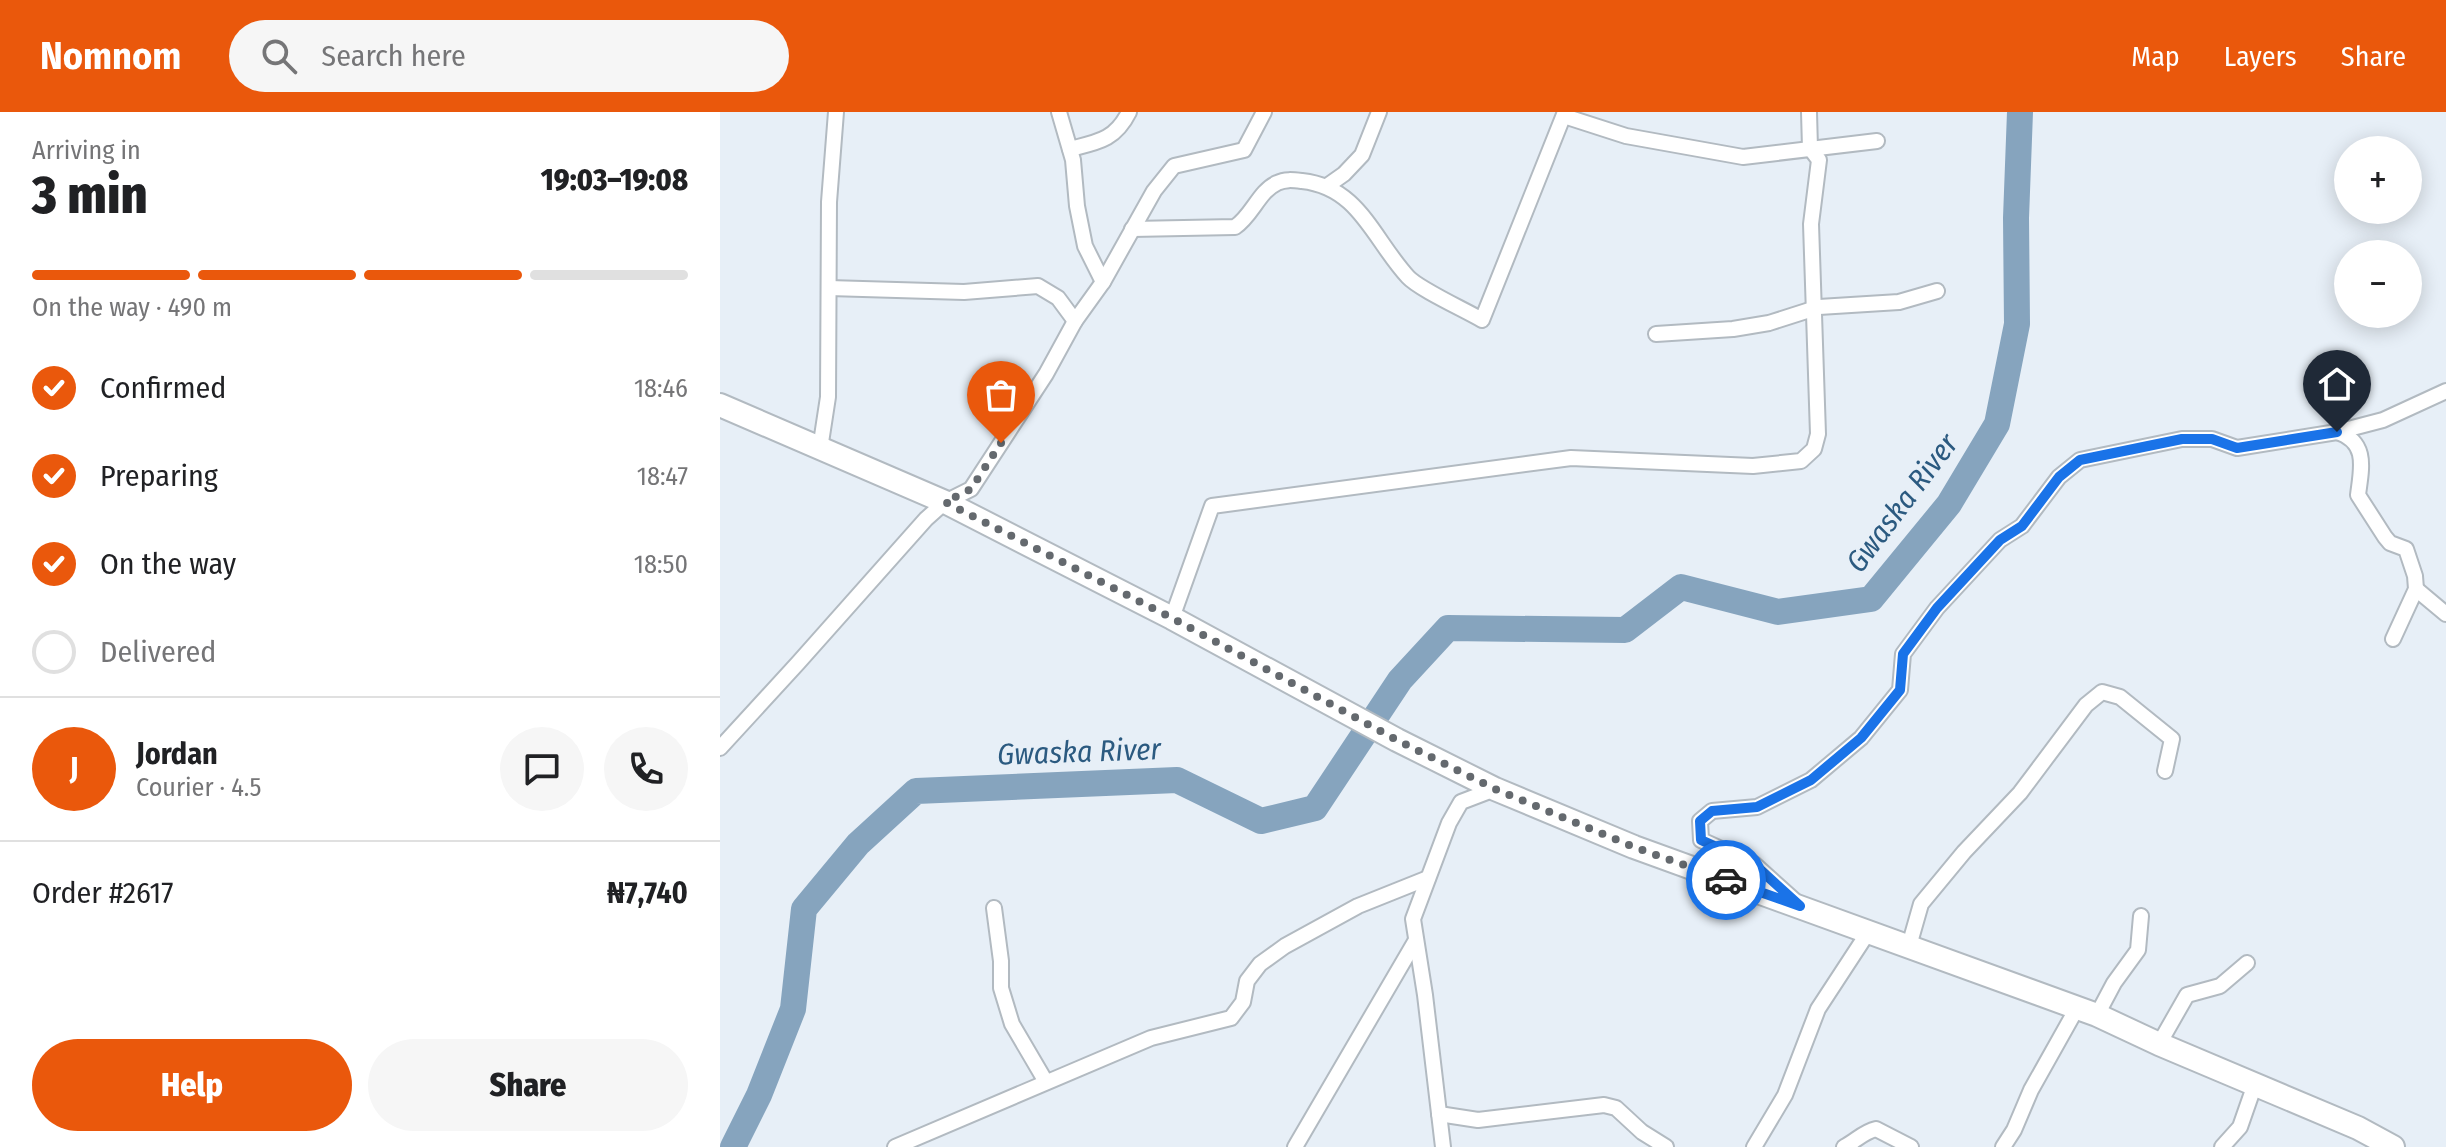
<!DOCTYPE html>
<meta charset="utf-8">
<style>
:root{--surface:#fff;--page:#f6f6f6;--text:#202124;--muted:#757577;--line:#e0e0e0;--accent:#ea580c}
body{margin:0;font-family:"Fira Sans Condensed",sans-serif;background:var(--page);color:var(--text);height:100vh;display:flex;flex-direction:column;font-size:30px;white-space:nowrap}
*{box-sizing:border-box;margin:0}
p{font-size:26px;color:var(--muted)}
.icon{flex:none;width:44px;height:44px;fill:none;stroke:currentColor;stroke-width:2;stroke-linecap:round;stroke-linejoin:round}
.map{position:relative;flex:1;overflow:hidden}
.panel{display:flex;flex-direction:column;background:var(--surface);width:720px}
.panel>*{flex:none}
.buttons{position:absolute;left:1614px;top:24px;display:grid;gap:16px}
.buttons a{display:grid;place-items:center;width:88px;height:88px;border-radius:50%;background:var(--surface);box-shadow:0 4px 20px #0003;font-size:40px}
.pin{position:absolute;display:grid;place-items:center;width:68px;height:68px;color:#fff;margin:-82px -34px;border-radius:50% 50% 50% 0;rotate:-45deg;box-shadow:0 0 8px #0007}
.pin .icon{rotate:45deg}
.courier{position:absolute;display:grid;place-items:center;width:80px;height:80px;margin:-40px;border:6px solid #1a73e8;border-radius:50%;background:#fff;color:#222;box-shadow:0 2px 10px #0007}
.overview em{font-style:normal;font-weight:800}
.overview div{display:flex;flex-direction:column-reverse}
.overview{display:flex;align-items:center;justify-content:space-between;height:136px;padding:0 32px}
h1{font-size:52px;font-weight:800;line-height:60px}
.bar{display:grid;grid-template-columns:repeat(4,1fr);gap:12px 8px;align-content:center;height:96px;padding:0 32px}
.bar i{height:10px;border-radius:6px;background:var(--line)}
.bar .active{background:var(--accent)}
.bar p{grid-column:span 4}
.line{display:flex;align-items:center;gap:20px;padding:0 32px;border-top:2px solid var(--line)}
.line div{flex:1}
.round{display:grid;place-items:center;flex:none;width:84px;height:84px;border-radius:42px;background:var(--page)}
ol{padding:0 32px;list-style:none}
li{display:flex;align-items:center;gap:24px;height:88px}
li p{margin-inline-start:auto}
li .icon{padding:8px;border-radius:50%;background:var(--accent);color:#fff;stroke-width:4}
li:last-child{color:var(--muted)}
li i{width:44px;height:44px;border:4px solid var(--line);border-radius:50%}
.primary-button{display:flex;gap:16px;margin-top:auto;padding:16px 32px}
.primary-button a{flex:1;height:92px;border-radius:48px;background:var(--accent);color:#fff;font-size:32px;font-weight:800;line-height:92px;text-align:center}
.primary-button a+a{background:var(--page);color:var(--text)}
header{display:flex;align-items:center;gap:48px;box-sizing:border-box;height:112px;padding:0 40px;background:var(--accent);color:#fff}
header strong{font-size:38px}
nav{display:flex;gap:44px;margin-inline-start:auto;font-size:28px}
.search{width:560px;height:72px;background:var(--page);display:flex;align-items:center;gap:20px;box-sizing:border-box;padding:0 28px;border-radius:44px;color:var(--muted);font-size:30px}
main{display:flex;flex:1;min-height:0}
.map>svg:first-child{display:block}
</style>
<header>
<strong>Nomnom</strong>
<div class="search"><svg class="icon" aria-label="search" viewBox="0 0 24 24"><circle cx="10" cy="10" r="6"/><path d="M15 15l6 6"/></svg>Search here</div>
<nav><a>Map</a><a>Layers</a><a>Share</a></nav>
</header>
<main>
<section class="panel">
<div class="overview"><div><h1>3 min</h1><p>Arriving in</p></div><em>19:03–19:08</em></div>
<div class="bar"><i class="active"></i><i class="active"></i><i class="active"></i><i></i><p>On the way · 490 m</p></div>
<ol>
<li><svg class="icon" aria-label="check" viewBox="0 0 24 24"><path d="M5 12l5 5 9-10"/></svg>Confirmed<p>18:46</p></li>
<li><svg class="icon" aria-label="check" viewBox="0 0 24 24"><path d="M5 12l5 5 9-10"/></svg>Preparing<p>18:47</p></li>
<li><svg class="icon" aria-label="check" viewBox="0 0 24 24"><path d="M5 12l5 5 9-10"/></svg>On the way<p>18:50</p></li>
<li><i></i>Delivered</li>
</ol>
<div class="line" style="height:144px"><b class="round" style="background:var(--accent);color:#fff">J</b><div><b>Jordan</b><p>Courier · 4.5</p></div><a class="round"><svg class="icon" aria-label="chat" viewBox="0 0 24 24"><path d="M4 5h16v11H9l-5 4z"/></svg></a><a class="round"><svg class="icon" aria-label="phone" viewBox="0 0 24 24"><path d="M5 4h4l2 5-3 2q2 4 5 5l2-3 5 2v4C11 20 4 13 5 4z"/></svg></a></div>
<div class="line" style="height:104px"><div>Order #2617</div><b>₦7,740</b></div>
<div class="primary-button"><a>Help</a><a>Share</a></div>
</section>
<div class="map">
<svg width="1726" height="1035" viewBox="0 0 1726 1035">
<rect width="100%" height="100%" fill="#e7eff7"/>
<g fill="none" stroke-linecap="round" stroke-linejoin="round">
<!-- river -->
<polyline stroke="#86a4be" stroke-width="26" points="13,1035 39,983 73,897 84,797 138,732 196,679 457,668 541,709 595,696 680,568 728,516 905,518 961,475 1058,500 1151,487 1229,392 1277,312 1297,212 1296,106 1300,0"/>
<defs>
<g id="minor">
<polyline points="339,0 353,48 357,94 365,134 383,170"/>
<polyline points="844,4 906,24 1023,45 1157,29"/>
<path d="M350,37C378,30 395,28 409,0"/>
<polyline points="607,74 624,62 642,43 659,0"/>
<path d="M412,117L515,115C532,104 539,79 557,71C565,67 573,68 582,69C639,75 653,127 688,165C699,177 745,198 762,208L845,0"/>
<polyline points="109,176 244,180 318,174 338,186 355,209"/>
<polyline points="936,222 1013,217 1049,211 1099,195 1179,190 1217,179"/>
<path d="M1617,320C1649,330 1641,358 1638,383L1665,425L1670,431L1686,437L1695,464L1696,477L1673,527"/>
<polyline points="100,337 108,285 109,90 116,0"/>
<polyline points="1696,477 1726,502"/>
<polyline points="452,506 492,394 851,346 1033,354 1081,349 1094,337 1098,322 1091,112 1099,48 1090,36 1089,0"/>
<polyline points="0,636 78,551 206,407 225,390 251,377 326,262 355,209 383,170 434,79 454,54 524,38 544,0"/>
<polyline points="1074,788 1034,752 981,728 980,709 992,699 1037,695 1091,668 1141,626 1180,578 1183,542 1217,496 1280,428 1302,414 1339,365 1360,348 1462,327 1492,327 1517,336 1617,320 1663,308 1726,279"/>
<polyline points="274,796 281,849 281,876 292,912 326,970"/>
<polyline points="1189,834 1201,792 1244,740 1300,681 1366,593 1382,580 1400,585 1452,627 1445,659"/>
<polyline points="1377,903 1394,871 1418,838 1421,804"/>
<polyline points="1439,932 1467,883 1500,874 1527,851"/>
<polyline points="719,1002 758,1008 884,993 896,996 922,1020 946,1035"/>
<polyline points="175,1035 431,926 511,906 523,890 527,869 540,852 565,834 638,794 708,766"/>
<polyline points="575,1035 696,828"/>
<polyline points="723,1035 705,883 693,807 729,711 741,690 775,677"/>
<polyline points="1034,1035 1065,983 1098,897 1149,819"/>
<path d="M1124,1035C1136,1029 1143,1020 1156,1017L1191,1035"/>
<polyline points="1283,1035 1294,1018 1311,978 1357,896"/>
<polyline points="1502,1035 1520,1015 1535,972"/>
</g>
<polyline id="secondary" points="0,293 225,390 452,506 677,628 775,677 914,735 1377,903 1439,932 1638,1016 1673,1035"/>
</defs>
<!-- minor casing -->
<use href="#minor" stroke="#b2bac1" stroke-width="18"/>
<!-- secondary casing -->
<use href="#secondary" stroke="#b2bac1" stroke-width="26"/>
<!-- minor -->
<use href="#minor" stroke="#fff" stroke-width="14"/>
<!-- secondary -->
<use href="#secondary" stroke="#fff" stroke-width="22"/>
</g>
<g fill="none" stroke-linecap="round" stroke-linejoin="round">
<!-- done -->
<polyline stroke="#64696e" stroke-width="8" stroke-dasharray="0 14.4" points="281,331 251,377 225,390 452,506 677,628 775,677 914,735 1006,768"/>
<!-- route -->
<polyline stroke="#1a73e8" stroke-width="10" points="1006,768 1080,794 1034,752 981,728 980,709 992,699 1037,695 1091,668 1141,626 1180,578 1183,542 1217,496 1280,428 1302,414 1339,365 1360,348 1462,327 1492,327 1517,336 1617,320"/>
</g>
<g text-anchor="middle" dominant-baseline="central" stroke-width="6" stroke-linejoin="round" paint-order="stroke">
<!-- water labels -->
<g font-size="30" font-style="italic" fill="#2b5a80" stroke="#e7eff7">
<text transform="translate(1182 391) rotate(-53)">Gwaska River</text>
<text transform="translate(359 640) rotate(-2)">Gwaska River</text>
</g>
</g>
</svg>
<div class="buttons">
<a>+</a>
<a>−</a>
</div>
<div class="pin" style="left:281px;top:331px;background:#ea580c"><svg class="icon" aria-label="bag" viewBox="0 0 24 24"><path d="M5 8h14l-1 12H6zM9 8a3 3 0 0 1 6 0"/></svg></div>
<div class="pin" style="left:1617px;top:320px;background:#1f2937"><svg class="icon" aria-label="home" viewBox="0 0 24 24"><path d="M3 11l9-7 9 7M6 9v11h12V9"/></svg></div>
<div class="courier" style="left:1006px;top:768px"><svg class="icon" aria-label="car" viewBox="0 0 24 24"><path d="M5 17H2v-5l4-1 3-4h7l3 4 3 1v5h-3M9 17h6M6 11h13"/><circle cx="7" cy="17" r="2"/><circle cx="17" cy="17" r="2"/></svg></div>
</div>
</main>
